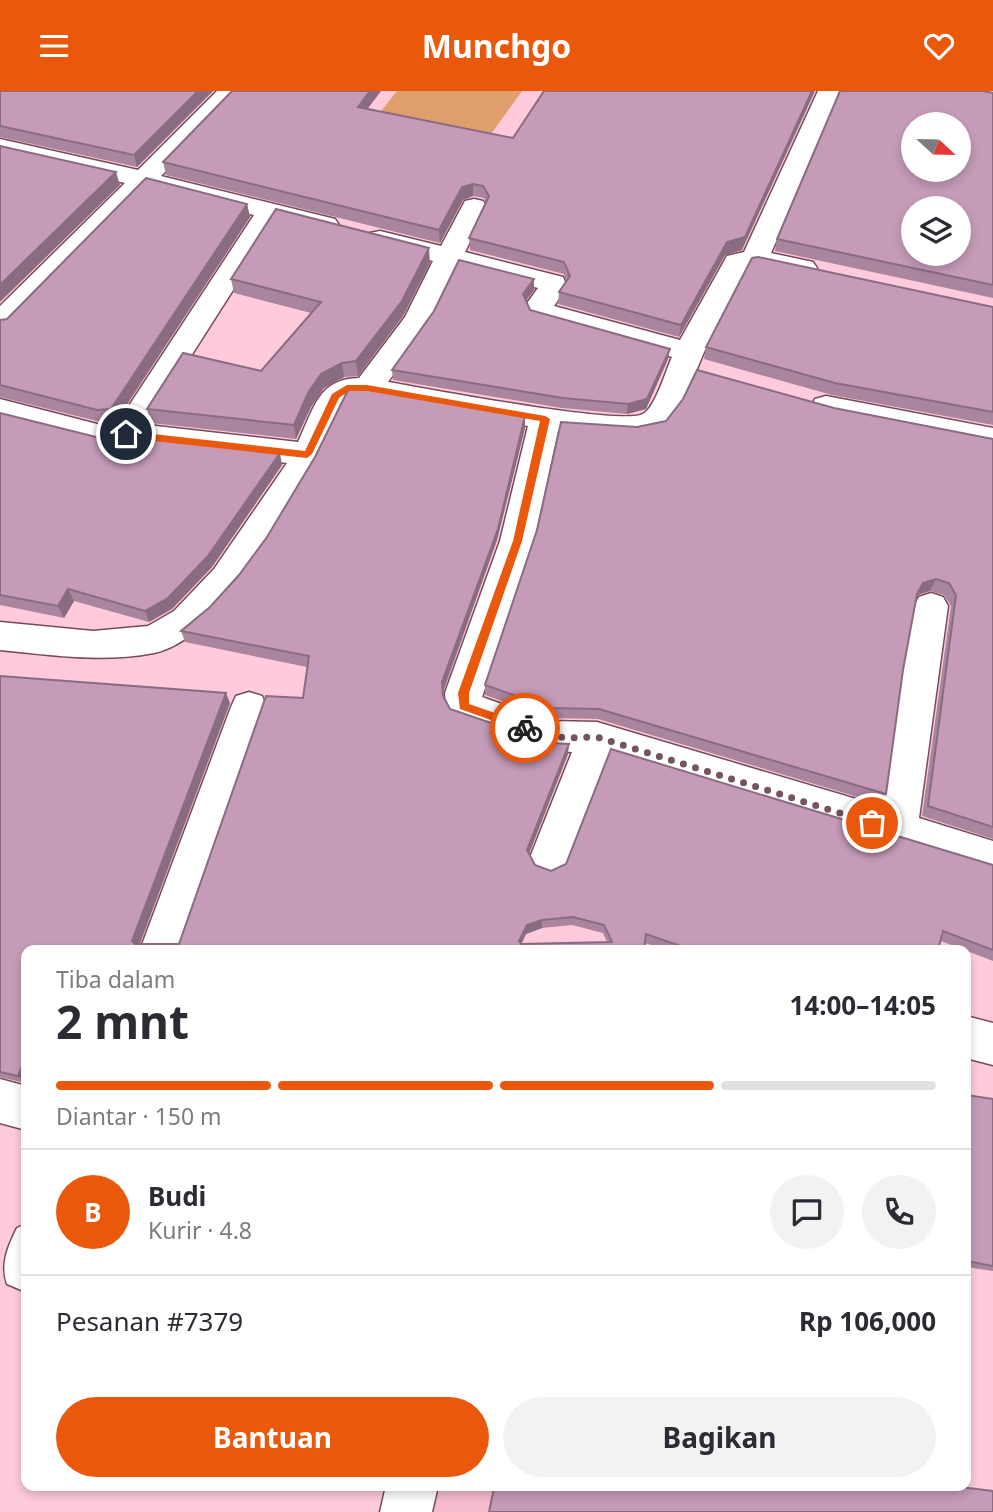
<!DOCTYPE html>
<html lang="id">
<meta charset="utf-8">
<style>
:root{--surface:#fff;--page:#f2f2f3;--text:#2b2b33;--muted:#7c7c81;--line:#e1e1e2;--accent:#ea580c}
body{margin:0;font-family:"Noto Sans",sans-serif;background:var(--page);color:var(--text);height:100vh;display:flex;flex-direction:column;font-size:26px;white-space:nowrap}
*{box-sizing:border-box;margin:0}
p{font-size:23px;color:var(--muted)}
.icon{flex:none;width:38px;height:38px;fill:none;stroke:currentColor;stroke-width:2;stroke-linecap:round;stroke-linejoin:round}
.map{position:relative;flex:1;overflow:hidden}
.side{position:absolute;left:21px;top:854px;width:950px;height:546px;display:flex;flex-direction:column;background:var(--surface);border-radius:14px;box-shadow:0 4px 10px #0003}
.side>*{flex:none}
.needle{width:46px;rotate:112deg}
.fabs{position:absolute;left:901px;top:21px;display:grid;gap:14px}
.fabs a{display:grid;place-items:center;width:70px;height:70px;border-radius:50%;background:var(--surface);box-shadow:0 4px 10px #0003;font-size:35px}
.pin{position:absolute;display:grid;place-items:center;width:60px;height:60px;color:#fff;margin:-30px;border:4px solid #fff;border-radius:50%;box-shadow:0 2px 7px #0007}
.courier{position:absolute;display:grid;place-items:center;width:70px;height:70px;margin:-35px;border:5px solid #ea580c;border-radius:50%;background:#fff;color:#222;box-shadow:0 2px 9px #0007}
.summary em{font-style:normal;font-weight:700}
.summary div{display:flex;flex-direction:column-reverse}
.summary{display:flex;align-items:center;justify-content:space-between;height:119px;padding:0 35px}
h1{font-size:46px;font-weight:700;line-height:52px}
.bar{display:grid;grid-template-columns:repeat(4,1fr);gap:10px 7px;align-content:center;height:84px;padding:0 35px}
.bar i{height:9px;border-radius:5px;background:var(--line)}
.bar .current{background:var(--accent)}
.bar p{grid-column:span 4}
.line{display:flex;align-items:center;gap:18px;padding:0 35px;border-top:2px solid var(--line)}
.line div{flex:1}
.round{display:grid;place-items:center;flex:none;width:74px;height:74px;border-radius:37px;background:var(--page)}
.primary-button{display:flex;gap:14px;margin-top:auto;padding:14px 35px}
.primary-button a{flex:1;height:80px;border-radius:42px;background:var(--accent);color:#fff;font-size:28px;font-weight:700;line-height:80px;text-align:center}
.primary-button a+a{background:var(--page);color:var(--text)}
header{display:flex;justify-content:space-between;align-items:center;height:91px;padding:0 35px;background:var(--accent);color:#fff;font-size:32px;font-weight:700}
.map>svg:first-child{display:block}
</style>
<header><svg class="icon" aria-label="menu" viewBox="0 0 24 24"><path d="M4 6h16M4 12h16M4 18h16"/></svg>Munchgo<svg class="icon" aria-label="heart" viewBox="0 0 24 24"><path d="M12 20l-8-8c-3-5 5-10 8-4 3-6 11-1 8 4z"/></svg></header>
<div class="map">
<svg width="993" height="1421" viewBox="0 0 993 1421">
<rect width="100%" height="100%" fill="#ffcadb"/>
<!-- built -->
<polygon fill="#f6bbce" points="429,1395 568,1395 674,1421 424,1421"/>
<!-- green -->
<polygon fill="#e09e6d" points="397,0 522,0 486,50 377,25"/>
<g fill="none" stroke-linecap="round" stroke-linejoin="round">
<defs>
<path id="lane" d="M26,1133V1201L7,1193C0,1173 8,1155 17,1137Z"/>
<g id="street">
<path d="M217,0H243L161,85L335,128L339,134L335,140L325,142L277,130L147,334L298,351C313,320 318,287 359,287L405,226L433,170L370,154L366,148L370,142L380,140L441,155L465,110L474,108L483,110L487,116L465,161L563,186L567,196L554,215L680,249L727,165L744,161L818,0H842L771,162L813,171L817,177L813,183L803,186L755,176L748,177L704,261L684,309L664,340L636,346L558,340L534,450L482,606L550,630L597,631L883,716L900,590L914,515L919,506L931,502L943,506L948,515L919,727L993,750V784L608,665L563,781L549,787L535,781L529,769L572,661L550,660L451,626L446,615L445,602L500,450L528,335L367,307H353L347,311C317,378 229,547 154,562C103,572 51,564 0,559V531L93,540L148,535L174,520L214,478L287,372L126,354L101,356L0,330V308L101,334L117,333L254,124L149,97L10,239L0,241V215L125,92L0,64V48L138,79ZM458,176L538,197L525,215L530,227L672,266C666,279 655,317 643,323C620,335 424,297 388,291L432,229Z"/>
<polygon points="826,305 993,337 993,359 815,322 811,315 815,308"/>
<polygon points="249,601 262,605 267,616 182,859 140,859 231,616 236,605"/>
<polygon points="966,925 993,932 993,974 966,967"/>
<polygon points="0,988 26,995 26,1039 0,1032"/>
<polygon points="386,1395 438,1395 432,1421 380,1421"/>
</g>
</defs>
<!-- lane casing -->
<use href="#lane" stroke="#774a5a" stroke-width="3"/>
<!-- street casing -->
<use href="#street" stroke="#774a5a" stroke-width="3"/>
<!-- lane -->
<use href="#lane" fill="#fff" fill-rule="evenodd"/>
<!-- street -->
<use href="#street" fill="#fff" fill-rule="evenodd"/>
</g>
<!-- wall -->
<g fill="#a9859e" fill-rule="evenodd">
<polygon points="0,0 213,0 137,76 0,46"/>
<polygon points="232,0 381,0 367,18 742,159 725,164 679,246 558,213 559,201 566,190 564,183 470,159 469,147 486,112 484,107 473,105 463,109 440,152 166,84 163,71"/>
<polygon points="993,2 993,207 775,160 777,148"/>
<polygon points="247,113 250,126 116,330 101,331 0,306 0,229 7,228"/>
<polygon points="430,172 403,225 358,285 344,286 324,297 311,316 296,348 151,332 147,318 261,280 311,222 234,202 231,188"/>
<polygon points="534,199 526,210 530,219 668,268 646,318 627,323 562,317 393,289 392,279"/>
<polygon points="993,216 993,334 832,304 704,268 706,256"/>
<polygon points="834,317 993,348 993,748 922,725 951,515 944,504 930,500 918,504 916,507 903,579 886,703 881,713 598,628 550,627 485,604 485,594 637,336"/>
<polygon points="0,322 96,346 282,374 212,476 172,518 149,531 74,510 64,527 0,514"/>
<path d="M525,325V337L497,449L443,602V605L450,618L568,663L529,762L535,774L551,780L993,774V870L941,850L938,859H665L645,852L26,859L25,992L0,986V585L230,612L139,853H179L303,607L307,576L185,551L181,540ZM572,834L603,842L607,851L521,853L526,843L542,837Z"/>
<polygon points="966,1004 993,1008 993,1180 966,1176"/>
</g>
<!-- shaded-wall -->
<g fill="#8a6c81">
<polygon points="198,0 213,0 137,76 134,64"/>
<polygon points="370,0 381,0 359,29 358,16"/>
<polygon points="812,0 815,0 742,159 725,164 679,246 681,234"/>
<polygon points="116,81 120,94 0,211 0,194"/>
<polygon points="473,93 473,105 463,109 440,152 439,139 462,96"/>
<polygon points="247,113 250,126 116,330 111,318"/>
<polygon points="429,157 430,172 403,225 358,285 356,270"/>
<polygon points="534,188 534,199 523,213 523,203"/>
<polygon points="670,258 668,268 646,318 627,323 628,313"/>
<polygon points="342,272 344,286 324,297 311,316 296,348 294,334 308,302 321,283"/>
<polygon points="525,325 525,337 497,449 442,602 442,591"/>
<polygon points="280,362 282,374 212,476 172,518 149,531 145,520"/>
<polygon points="936,488 930,500 918,504 911,515 923,492"/>
<polygon points="68,498 74,510 64,527 58,515"/>
<polygon points="226,602 230,612 138,858 132,850"/>
<polygon points="569,653 568,663 527,768 527,759"/>
<polygon points="542,829 542,837 526,843 519,858 519,850 527,834"/>
<polygon points="24,970 26,972 25,992 18,985"/>
</g>
<!-- building -->
<g fill="#c59bb8" stroke="#8a6c81" stroke-width="2" fill-rule="evenodd">
<polygon points="0,0 198,0 134,64 0,35"/>
<polygon points="232,0 370,0 358,16 513,47 544,0 812,0 745,146 727,151 681,234 559,201 570,185 564,171 469,147 489,105 483,95 473,93 462,96 439,139 163,71"/>
<path d="M840,0H983L993,2V194L777,148ZM914,33H959V79H914ZM914,117H959V163H914Z"/>
<polygon points="0,55 116,81 0,194"/>
<polygon points="146,87 247,113 111,318 97,319 0,294 0,229 7,228"/>
<polygon points="276,118 429,157 402,210 356,270 342,272 321,283 308,302 294,334 147,318 183,262 261,280 321,211 231,188"/>
<polygon points="758,166 993,216 993,321 835,292 706,256 752,167"/>
<polygon points="459,169 534,188 523,203 530,219 670,258 647,308 628,313 563,307 392,279 434,220"/>
<polygon points="697,279 834,317 993,348 993,736 928,715 956,504 949,492 936,488 923,492 917,503 903,579 886,703 599,618 551,617 485,594 537,439 561,331 637,336 666,330 683,308"/>
<path d="M352,297H365L525,325L498,438L442,591L443,605L450,618L550,652L569,653L527,759L535,774L551,780L566,773L611,658L993,774V859L943,840L938,859H692L646,843L644,859H26V971L24,970L18,985L0,981V585L226,602L132,850L135,853H179L266,605L303,607L309,565L181,540L210,516L239,484L267,446L315,366L347,301ZM573,826L604,834L612,851L521,853L519,850L527,834L542,829Z"/>
<polygon points="0,322 96,346 122,345 280,362 208,465 168,507 145,520 68,498 58,515 0,504"/>
<polygon points="966,1004 993,1008 993,1175 966,1170"/>
<polygon points="497,1395 952,1395 993,1400 993,1421 489,1421 494,1397 497,1398"/>
</g>
<!-- route -->
<polygon fill="#ea580c" points="347,294 367,294 545,325 550,328 522,450 469,602 469,613 529,634 529,640 525,641 460,618 458,602 513,450 540,330 367,300 349,300 339,307 312,363 307,367 126,347 121,343 126,340 305,360 332,303"/>
<g fill="none" stroke-linecap="round" stroke-linejoin="round">
<!-- done -->
<polyline stroke="#73545f" stroke-width="7" stroke-dasharray="0 12.6" points="525,637 565,647 597,646 872,732"/>
</g>
</svg>
<div class="fabs">
<a><svg class="needle" viewBox="-14 -14 28 28"><path d="M0-13l5 13h-10z" fill="#e53935"/><path d="M0 13l5-13h-10z" fill="#7c7c81"/></svg></a>
<a><svg class="icon" aria-label="layers" viewBox="0 0 24 24"><path d="M12 4l9 5-9 5-9-5zM3 14l9 5 9-5"/></svg></a>
</div>
<div class="pin" style="left:872px;top:732px;background:#ea580c"><svg class="icon" aria-label="bag" viewBox="0 0 24 24"><path d="M5 8h14l-1 12H6zM9 8a3 3 0 0 1 6 0"/></svg></div>
<div class="pin" style="left:126px;top:343px;background:#1f2937"><svg class="icon" aria-label="home" viewBox="0 0 24 24"><path d="M3 11l9-7 9 7M6 9v11h12V9"/></svg></div>
<div class="courier" style="left:525px;top:637px"><svg class="icon" aria-label="bike" viewBox="0 0 24 24"><circle cx="6" cy="16" r="4"/><circle cx="18" cy="16" r="4"/><path d="M6 16l4-8h5l3 8M10 8l3 8H6M13 5h3"/></svg></div>
<section class="side">
<div class="summary"><div><h1>2 mnt</h1><p>Tiba dalam</p></div><em>14:00–14:05</em></div>
<div class="bar"><i class="current"></i><i class="current"></i><i class="current"></i><i></i><p>Diantar · 150 m</p></div>
<div class="line" style="height:126px"><b class="round" style="background:var(--accent);color:#fff">B</b><div><b>Budi</b><p>Kurir · 4.8</p></div><a class="round"><svg class="icon" aria-label="chat" viewBox="0 0 24 24"><path d="M4 5h16v11H9l-5 4z"/></svg></a><a class="round"><svg class="icon" aria-label="phone" viewBox="0 0 24 24"><path d="M5 4h4l2 5-3 2q2 4 5 5l2-3 5 2v4C11 20 4 13 5 4z"/></svg></a></div>
<div class="line" style="height:91px"><div>Pesanan #7379</div><b>Rp 106,000</b></div>
<div class="primary-button"><a>Bantuan</a><a>Bagikan</a></div>
</section>
</div>
